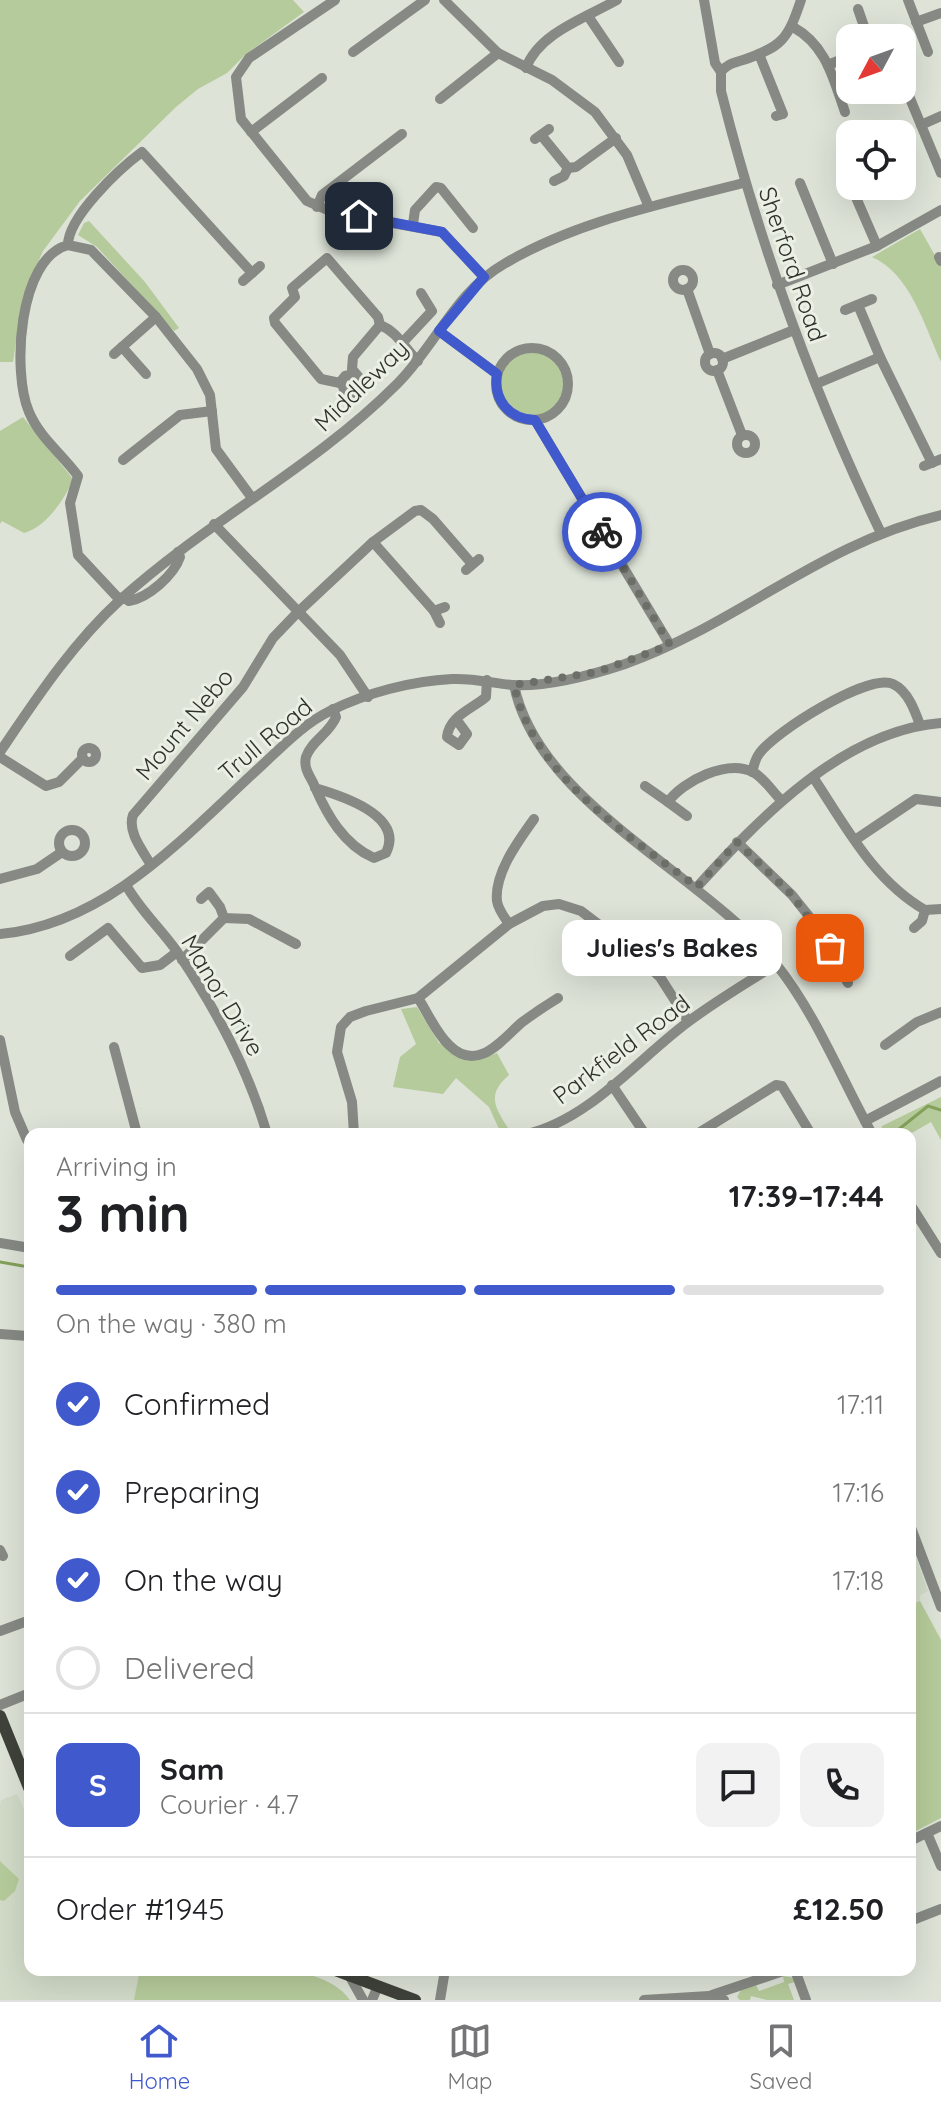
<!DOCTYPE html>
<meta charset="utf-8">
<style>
:root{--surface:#fff;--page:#f2f2f2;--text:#202124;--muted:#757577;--line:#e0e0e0;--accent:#405acd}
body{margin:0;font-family:Quicksand,sans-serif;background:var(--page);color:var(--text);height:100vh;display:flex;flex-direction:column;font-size:30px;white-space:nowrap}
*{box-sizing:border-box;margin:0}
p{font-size:26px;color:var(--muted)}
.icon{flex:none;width:44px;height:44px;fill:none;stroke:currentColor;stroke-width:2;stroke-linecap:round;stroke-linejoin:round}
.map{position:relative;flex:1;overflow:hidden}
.panel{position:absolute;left:24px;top:1128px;width:892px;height:848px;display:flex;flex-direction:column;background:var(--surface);border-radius:16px;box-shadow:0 8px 32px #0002}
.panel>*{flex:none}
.needle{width:52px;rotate:229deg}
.buttons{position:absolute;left:836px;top:24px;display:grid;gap:16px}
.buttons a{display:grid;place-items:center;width:80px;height:80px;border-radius:16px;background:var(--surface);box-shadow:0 8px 32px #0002;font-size:40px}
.pin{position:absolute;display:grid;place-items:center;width:68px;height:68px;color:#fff;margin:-34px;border-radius:16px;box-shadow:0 4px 12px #0006}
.courier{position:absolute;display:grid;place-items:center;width:80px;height:80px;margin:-40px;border:6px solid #405acd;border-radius:50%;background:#fff;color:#222;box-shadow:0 2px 10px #0007}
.bubble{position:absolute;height:56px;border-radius:16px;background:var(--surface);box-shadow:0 8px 32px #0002;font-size:26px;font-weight:700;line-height:56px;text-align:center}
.summary em{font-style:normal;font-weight:700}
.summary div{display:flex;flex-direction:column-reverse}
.summary{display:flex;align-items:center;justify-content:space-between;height:136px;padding:0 32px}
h1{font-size:52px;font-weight:700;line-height:60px}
.bar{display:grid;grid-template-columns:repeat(4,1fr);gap:12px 8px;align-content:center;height:96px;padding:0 32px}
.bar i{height:10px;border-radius:6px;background:var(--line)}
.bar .current{background:var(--accent)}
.bar p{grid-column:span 4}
.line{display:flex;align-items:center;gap:20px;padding:0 32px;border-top:2px solid var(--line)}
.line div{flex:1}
.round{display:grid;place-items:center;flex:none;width:84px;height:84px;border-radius:16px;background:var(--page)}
ol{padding:0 32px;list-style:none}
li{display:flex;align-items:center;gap:24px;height:88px}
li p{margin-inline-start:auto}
li .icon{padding:8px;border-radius:50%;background:var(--accent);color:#fff;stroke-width:4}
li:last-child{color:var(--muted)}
li i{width:44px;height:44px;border:4px solid var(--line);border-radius:50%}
.menu{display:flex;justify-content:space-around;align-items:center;height:112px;border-top:2px solid var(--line);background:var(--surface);font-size:22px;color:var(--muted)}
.menu a{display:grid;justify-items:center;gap:4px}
.menu .current{color:var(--accent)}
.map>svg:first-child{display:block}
</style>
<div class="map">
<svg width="941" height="2000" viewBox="0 0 941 2000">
<rect width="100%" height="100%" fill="#dde3d7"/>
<!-- built -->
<g fill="#d2dbc8">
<polygon points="910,1541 928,1591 920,1595 920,1601 910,1605"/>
<polygon points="17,1794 30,1822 30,1970 140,1970 134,2000 0,2000 0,1805 1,1800"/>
</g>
<!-- green -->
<g fill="#b6cb9b">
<polygon points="0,0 293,0 304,12 246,54 227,73 198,89 176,107 80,201 43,251 35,269 22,301 13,362 0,362"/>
<polygon points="89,221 145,282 179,328 174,331 97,247 78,235 84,223"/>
<path d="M920,229L941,266V362C925,327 910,273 872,257Z"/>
<circle cx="532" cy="384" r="32"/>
<path d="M23,417L73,479C66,498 45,528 24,533L2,521L0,524V431Z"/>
<path d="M417,1007L439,1043L481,1059L497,1053L509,1075C487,1094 494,1106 508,1128L499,1129L489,1107L456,1078L443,1094L393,1087L400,1057L416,1044L401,1009Z"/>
<polygon points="941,1097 941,1140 931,1122 910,1134 881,1134 882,1126"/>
<polygon points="920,1601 941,1640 941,1818 910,1834 910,1605"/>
<polygon points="0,1861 19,1879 15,1891 4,1901 0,1900"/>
<path d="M151,1970C203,1970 318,1954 350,2000H134L139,1974H148Z"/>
<polygon points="783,1976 794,1978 795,1982 788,1984 794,2000 767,2000 751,1996 750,2000 740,2000 737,1997 741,1990 756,1985 759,1991 784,1982"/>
</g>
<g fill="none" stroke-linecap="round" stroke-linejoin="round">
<!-- stream -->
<g stroke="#83a15a" stroke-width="3">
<polyline points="893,1134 928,1106 941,1110"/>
<polyline points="0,1262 23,1266"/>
</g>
<!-- minor -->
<g stroke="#868984" stroke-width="10">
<polyline points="335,0 249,58 236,77 241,119 307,201 332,212 442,232 484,277"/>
<polyline points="444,0 498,53 552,80 595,112 627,155 649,207"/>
<path d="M704,0L715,63L721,72V91C759,243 812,389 880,531"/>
<polyline points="908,0 928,52"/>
<polyline points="858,9 868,38"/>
<polyline points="588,16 619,62"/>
<polyline points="916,22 941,13"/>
<path d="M793,27C826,45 833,78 845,112"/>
<polyline points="353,52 425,0"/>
<polyline points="759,54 783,114 776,116"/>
<polyline points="828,65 850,56"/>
<path d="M526,68C539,33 585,18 617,0"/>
<path d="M721,72C727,64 734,63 743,60C782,47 788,39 801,0"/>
<polyline points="909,96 941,173"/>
<polyline points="440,99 498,53"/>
<polyline points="921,125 941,116"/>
<polyline points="251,132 322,78"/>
<polyline points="541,135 568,168 576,167 616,138"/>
<polyline points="535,139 549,129"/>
<polyline points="554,181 564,176 568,168"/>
<polyline points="800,183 833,264"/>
<polyline points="851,186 877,246"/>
<polyline points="317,207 322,195 402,134"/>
<polyline points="413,224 415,210 436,187 441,188 473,228"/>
<polyline points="68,245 91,250 156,317 197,369 210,395 216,449 252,498"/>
<polyline points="939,257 941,261"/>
<circle cx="683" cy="280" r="10"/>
<polyline points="243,281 260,266"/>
<polyline points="777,285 877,246 941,210"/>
<polyline points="687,289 710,354"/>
<polyline points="858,305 880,357"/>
<polyline points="845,310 872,299"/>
<polyline points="439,331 497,374"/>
<polyline points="404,341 432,311 421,293"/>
<polyline points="122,347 146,374"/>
<circle cx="532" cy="384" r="36"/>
<circle cx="714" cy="362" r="9"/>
<polyline points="114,354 156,317"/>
<polyline points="722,359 794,330"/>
<polyline points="717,370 742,435"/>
<polyline points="354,374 345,376 341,381 346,395 361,391 362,381 352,369 353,357 380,325"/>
<path d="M340,383L321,379L275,323L274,318L295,297L292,288L327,258L378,317L380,325C398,332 404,348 418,361"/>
<polyline points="816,384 880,357 932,463"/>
<polyline points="535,420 670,645"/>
<circle cx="746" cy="444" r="9"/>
<polyline points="123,460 180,415 212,411"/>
<polyline points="924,466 941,459"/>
<polyline points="214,524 340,655 368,697"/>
<polyline points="373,542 434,611 445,607"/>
<polyline points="466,570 479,559"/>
<path d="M123,597L129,601C148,598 174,575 180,557L178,552"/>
<path d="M120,600L78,555L70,503L78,476C62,454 40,438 29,412C12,373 18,258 68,245C68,217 119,169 142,152L252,273"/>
<polyline points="434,611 440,623"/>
<polyline points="297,613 373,542 415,511 421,510 433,519 472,564"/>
<path d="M514,685C538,804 704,873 776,964C816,1014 841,1078 872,1134"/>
<path d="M456,719L467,734L459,745L447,737C449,716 472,709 486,697L487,680"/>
<circle cx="89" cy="755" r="7"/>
<path d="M0,752C36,699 72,644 120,600C207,521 313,468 396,385C435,347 455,292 504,264C576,221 663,204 743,183"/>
<polyline points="0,757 46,786 59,782 83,758"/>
<path d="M752,772C754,766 755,759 759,754C774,732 868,673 893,684C908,691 915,711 920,725"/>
<path d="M813,777C845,825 873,880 925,910L922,921L914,928"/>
<polyline points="645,786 668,802"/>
<path d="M315,788C339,795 405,815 386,853L374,858C344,845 327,815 315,787C311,777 303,769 306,757C311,741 330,733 336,717L333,709"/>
<path d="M687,816L668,802C683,781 727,759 753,772C764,778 772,791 780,799"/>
<circle cx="72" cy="843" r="13"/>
<polyline points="855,840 916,799 941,802"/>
<polyline points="737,842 792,895 812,920 848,983"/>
<path d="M151,865C143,851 127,832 133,815L243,687L273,638L297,613"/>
<polyline points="0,879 37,869 62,852"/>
<path d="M126,885C140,910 162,930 178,953C216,1010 248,1068 267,1134"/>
<path d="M697,887C760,818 842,731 941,723"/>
<polyline points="201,899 209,892 220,907 224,918 249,919 296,944"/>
<polyline points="925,910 941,909"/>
<path d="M509,924C504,917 498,909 497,901C494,873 519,840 534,819"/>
<path d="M0,934C107,924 184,837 259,768C281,748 303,724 330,711C366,693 411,681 452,679C473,678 492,683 512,685C547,687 592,675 625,664C738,624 821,543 941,515"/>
<polyline points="70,956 108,928 142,968 160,965 177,952"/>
<polyline points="182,960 224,918"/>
<path d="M418,998C428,1013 436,1033 449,1045C477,1073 501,1041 521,1023C533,1014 545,1006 558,998"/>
<polyline points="0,1040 15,1112 27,1140"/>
<polyline points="885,1045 917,1022 941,1012"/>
<polyline points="114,1047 137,1134"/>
<polyline points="612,1085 645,1134"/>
<polyline points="865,1121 941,1081"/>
<polyline points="354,1134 352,1102 337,1052 341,1027 350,1017 366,1011 418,998 509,924 543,906 559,904 581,911 623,943 660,977 688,1021"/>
<path d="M527,1134C590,1119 638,1059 688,1022C716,1001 747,983 776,964"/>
<polyline points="697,1134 776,1085 782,1086 811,1134"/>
<polyline points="910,1204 941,1253"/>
<polyline points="0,1243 30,1248"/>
<polyline points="30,1306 30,1361"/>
<polyline points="0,1334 28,1336"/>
<polyline points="910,1525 941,1607"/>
<polyline points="0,1550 3,1556"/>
<polyline points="0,1631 30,1620"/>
<polyline points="0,1705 30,1693"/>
<polyline points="927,1833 941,1866"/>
<polyline points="910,1841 941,1826"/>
<polyline points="910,1921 941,1909"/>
<polyline points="795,1970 806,2000"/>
<polyline points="349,1975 363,2000"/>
<polyline points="712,1995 786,1970"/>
<polyline points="372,2000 378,1986"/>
<polyline points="440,2000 445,1970"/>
<polyline points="644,2000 709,1996 724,2000"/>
</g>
<!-- major -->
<g stroke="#3f423a" stroke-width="12">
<polyline points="0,1716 30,1790"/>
<polyline points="335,1970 415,2000"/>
</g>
</g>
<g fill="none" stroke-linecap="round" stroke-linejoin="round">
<!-- done -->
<path stroke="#6c6f68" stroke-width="8" stroke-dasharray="0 14.4" d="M602,532L670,645L597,672L514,685C533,776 628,835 697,887L737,842L792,895L830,948"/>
<!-- route -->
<path stroke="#405acd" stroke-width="10" d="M359,216L442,232L484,277L439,331L497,374C493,400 509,419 535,420L602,532"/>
</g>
<g text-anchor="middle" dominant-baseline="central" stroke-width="6" stroke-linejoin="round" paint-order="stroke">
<!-- street labels -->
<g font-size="24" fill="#2f312c" stroke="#eaf0e4">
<text transform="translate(793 264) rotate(71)">Sherford Road</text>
<text transform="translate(361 385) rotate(-44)">Middleway</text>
<text transform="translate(184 724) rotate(-50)">Mount Nebo</text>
<text transform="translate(265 739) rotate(-40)">Trull Road</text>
<text transform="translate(223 995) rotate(59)">Manor Drive</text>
<text transform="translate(621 1049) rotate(-37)">Parkfield Road</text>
</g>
</g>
</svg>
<div class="buttons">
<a><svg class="needle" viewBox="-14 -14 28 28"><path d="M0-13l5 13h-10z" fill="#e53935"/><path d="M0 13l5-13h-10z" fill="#757577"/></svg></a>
<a><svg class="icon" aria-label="locate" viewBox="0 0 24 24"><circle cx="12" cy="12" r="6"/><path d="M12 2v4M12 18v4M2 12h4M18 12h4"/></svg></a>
</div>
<div class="pin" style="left:830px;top:948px;background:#ea580c"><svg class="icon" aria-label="bag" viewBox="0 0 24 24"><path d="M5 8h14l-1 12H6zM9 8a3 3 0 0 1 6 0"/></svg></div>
<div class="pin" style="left:359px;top:216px;background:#1f2937"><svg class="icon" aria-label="home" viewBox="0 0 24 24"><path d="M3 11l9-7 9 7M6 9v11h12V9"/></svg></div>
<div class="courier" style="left:602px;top:532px"><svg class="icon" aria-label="bike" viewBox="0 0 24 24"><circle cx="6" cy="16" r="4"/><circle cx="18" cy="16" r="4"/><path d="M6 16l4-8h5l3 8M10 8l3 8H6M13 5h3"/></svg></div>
<div class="bubble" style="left:562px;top:920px;width:220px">Julies's Bakes</div>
<section class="panel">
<div class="summary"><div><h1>3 min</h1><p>Arriving in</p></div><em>17:39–17:44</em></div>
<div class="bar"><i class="current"></i><i class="current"></i><i class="current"></i><i></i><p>On the way · 380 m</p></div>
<ol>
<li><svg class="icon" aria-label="check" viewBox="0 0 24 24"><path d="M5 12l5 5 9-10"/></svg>Confirmed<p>17:11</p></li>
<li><svg class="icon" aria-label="check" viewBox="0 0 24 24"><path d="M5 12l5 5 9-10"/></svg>Preparing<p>17:16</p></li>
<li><svg class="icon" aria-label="check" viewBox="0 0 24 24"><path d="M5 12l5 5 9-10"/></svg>On the way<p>17:18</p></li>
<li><i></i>Delivered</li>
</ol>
<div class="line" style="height:144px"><b class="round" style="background:var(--accent);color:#fff">S</b><div><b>Sam</b><p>Courier · 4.7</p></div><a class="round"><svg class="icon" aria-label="chat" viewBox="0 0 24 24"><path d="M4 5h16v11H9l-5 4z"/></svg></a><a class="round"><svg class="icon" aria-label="phone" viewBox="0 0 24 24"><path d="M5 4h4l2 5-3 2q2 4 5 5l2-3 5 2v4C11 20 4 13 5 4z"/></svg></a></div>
<div class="line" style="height:104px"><div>Order #1945</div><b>£12.50</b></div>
</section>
</div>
<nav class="menu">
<a class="current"><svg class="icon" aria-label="home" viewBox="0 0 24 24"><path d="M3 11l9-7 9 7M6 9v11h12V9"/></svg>Home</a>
<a><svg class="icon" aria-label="map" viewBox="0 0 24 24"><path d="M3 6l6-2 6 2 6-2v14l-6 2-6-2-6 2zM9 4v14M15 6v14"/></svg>Map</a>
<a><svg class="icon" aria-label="saved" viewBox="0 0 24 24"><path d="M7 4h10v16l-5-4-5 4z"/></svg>Saved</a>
</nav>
